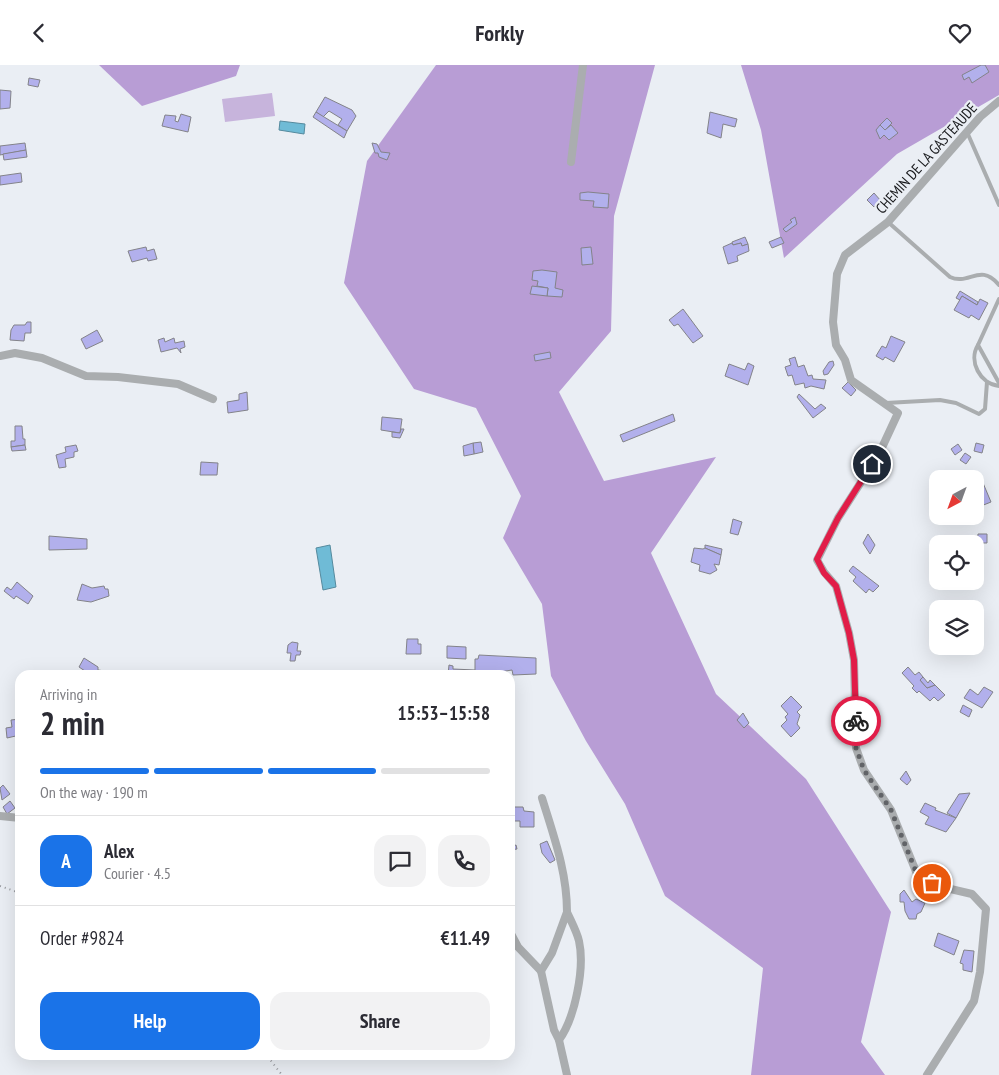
<!DOCTYPE html>
<meta charset="utf-8">
<style>
:root{--surface:#fff;--page:#f2f2f3;--text:#2b2b33;--muted:#7c7c81;--line:#e1e1e2;--accent:#1a73e8}
body{margin:0;font-family:"PT Sans Narrow",sans-serif;background:var(--page);color:var(--text);height:100vh;display:flex;flex-direction:column;font-size:19px;white-space:nowrap}
*{box-sizing:border-box;margin:0}
p{font-size:16px;color:var(--muted)}
.icon{flex:none;width:28px;height:28px;fill:none;stroke:currentColor;stroke-width:2;stroke-linecap:round;stroke-linejoin:round}
.map{position:relative;flex:1;overflow:hidden}
.panel{position:absolute;left:15px;top:605px;width:500px;height:390px;display:flex;flex-direction:column;background:var(--surface);border-radius:15px;box-shadow:0 5px 20px #0002}
.panel>*{flex:none}
.needle{width:32px;rotate:221deg}
.fabs{position:absolute;left:929px;top:405px;display:grid;gap:10px}
.fabs a{display:grid;place-items:center;width:55px;height:55px;border-radius:10px;background:var(--surface);box-shadow:0 5px 20px #0002;font-size:25px}
.pin{position:absolute;display:grid;place-items:center;width:42px;height:42px;color:#fff;margin:-21px;border:2px solid #fff;border-radius:50%;box-shadow:0 1px 5px #0007}
.courier{position:absolute;display:grid;place-items:center;width:50px;height:50px;margin:-25px;border:4px solid #e11d48;border-radius:50%;background:#fff;color:#222;box-shadow:0 1px 6px #0007}
.head em{font-style:normal;font-weight:700}
.head div{display:flex;flex-direction:column-reverse}
.head{display:flex;align-items:center;justify-content:space-between;height:85px;padding:0 25px}
h1{font-size:32px;font-weight:700;line-height:38px}
.bar{display:grid;grid-template-columns:repeat(4,1fr);gap:8px 5px;align-content:center;height:60px;padding:0 25px}
.bar i{height:6px;border-radius:4px;background:var(--line)}
.bar .on{background:var(--accent)}
.bar p{grid-column:span 4}
.line{display:flex;align-items:center;gap:12px;padding:0 25px;border-top:1px solid var(--line)}
.line div{flex:1}
.round{display:grid;place-items:center;flex:none;width:52px;height:52px;border-radius:15px;background:var(--page)}
.cta{display:flex;gap:10px;margin-top:auto;padding:10px 25px}
.cta a{flex:1;height:58px;border-radius:15px;background:var(--accent);color:#fff;font-size:20px;font-weight:700;line-height:58px;text-align:center}
.cta a+a{background:var(--page);color:var(--text)}
header{display:flex;justify-content:space-between;align-items:center;height:65px;padding:0 25px;background:var(--surface);font-size:22px;font-weight:700}
.map>svg:first-child{display:block}
</style>
<header><svg class="icon" aria-label="back" viewBox="0 0 24 24"><path d="M15 5l-7 7 7 7"/></svg>Forkly<svg class="icon" aria-label="heart" viewBox="0 0 24 24"><path d="M12 20l-8-8c-3-5 5-10 8-4 3-6 11-1 8 4z"/></svg></header>
<div class="map">
<svg width="999" height="1010" viewBox="0 0 999 1010">
<rect width="100%" height="100%" fill="#eaeef4"/>
<!-- green -->
<polygon fill="#c7b4dc" points="272,28 275,51 225,57 222,34"/>
<!-- forest -->
<g fill="#b89dd5">
<polygon points="99,0 240,0 236,11 142,41"/>
<polygon points="436,0 655,0 614,151 611,266 559,327 604,416 716,392 651,488 716,629 806,714 891,847 861,977 885,1010 751,1010 763,903 665,831 625,739 586,676 551,611 542,539 503,473 521,431 476,343 414,324 344,218 367,96"/>
<polygon points="741,0 999,0 999,30 897,89 784,193 761,65"/>
</g>
<!-- water -->
<g fill="#6fbbd6" stroke="#558a9e">
<polygon points="280,56 305,59 304,69 279,65"/>
<polygon points="330,480 336,522 323,525 316,483"/>
</g>
<!-- building -->
<g fill="#b2b0ec" stroke="#838389">
<polygon points="981,0 985,0 989,7 972,18 969,12 964,15 962,10"/>
<polygon points="29,13 40,15 38,22 28,20"/>
<polygon points="0,25 11,26 10,43 0,44"/>
<polygon points="325,32 352,45 356,51 347,66 338,60 342,54 329,46 323,52 316,47"/>
<polygon points="316,47 347,66 344,73 313,52"/>
<polygon points="710,47 737,54 735,62 723,59 721,73 707,68"/>
<polygon points="181,49 191,52 188,67 162,61 165,50 176,51 175,56 178,57"/>
<polygon points="887,53 892,58 885,65 880,60"/>
<polygon points="880,60 885,65 891,60 898,68 889,75 884,70 880,74 876,65"/>
<polygon points="25,78 26,85 0,90 0,81"/>
<polygon points="372,78 377,79 381,87 390,88 387,95 379,92 378,88 375,88"/>
<polygon points="26,85 27,92 4,95 3,89"/>
<polygon points="21,108 22,117 0,120 0,111"/>
<polygon points="588,127 609,129 608,143 593,142 594,136 580,135 580,128"/>
<polygon points="874,128 881,136 874,142 867,135"/>
<polygon points="795,152 797,159 786,167 783,164 792,157 790,155"/>
<polygon points="745,172 748,179 742,181 741,178 733,180 732,177"/>
<polygon points="781,172 784,178 772,183 769,177"/>
<polygon points="732,178 733,180 741,178 742,181 748,179 749,186 737,191 738,196 728,199 723,182"/>
<polygon points="146,182 147,186 154,184 157,194 148,196 147,193 132,197 128,186"/>
<polygon points="591,182 593,199 582,200 581,183"/>
<polygon points="542,205 557,207 555,223 563,225 562,232 547,231 548,223 537,221 538,216 532,215 533,206"/>
<polygon points="532,221 548,223 547,231 530,229"/>
<polygon points="960,226 978,237 977,240 962,231 960,235 956,233"/>
<polygon points="962,231 977,240 980,234 988,238 979,255 971,250 969,253 954,245"/>
<polygon points="683,244 703,271 693,278 678,259 674,261 669,255"/>
<polygon points="27,257 31,257 31,268 25,268 24,276 10,275 11,265 14,260 25,260"/>
<polygon points="97,265 103,276 86,284 81,274"/>
<polygon points="891,271 905,277 894,297 885,292 883,295 876,291 882,281 886,283"/>
<polygon points="164,273 165,277 174,273 175,278 184,276 185,282 180,284 181,288 177,283 161,287 158,275"/>
<polygon points="550,287 551,293 535,296 534,290"/>
<polygon points="795,292 798,302 804,300 808,311 812,310 813,314 826,315 824,324 811,321 805,323 804,318 795,320 792,310 788,311 785,302 791,300 789,294"/>
<polygon points="833,296 834,300 828,309 824,310 823,306 829,297"/>
<polygon points="748,298 754,301 748,320 725,311 729,299 745,305"/>
<polygon points="848,317 856,325 851,331 842,323"/>
<polygon points="247,327 248,345 228,348 227,337 239,335 239,329"/>
<polygon points="799,329 815,344 821,339 826,343 813,353 797,332"/>
<polygon points="673,349 675,356 623,377 620,370"/>
<polygon points="382,352 402,354 400,368 381,365"/>
<polygon points="15,361 22,361 23,374 25,374 25,380 11,382 11,376 15,376"/>
<polygon points="401,364 404,364 400,373 392,372 392,367 400,368"/>
<polygon points="481,377 483,387 474,389 473,378"/>
<polygon points="473,378 474,389 464,391 463,381"/>
<polygon points="976,378 984,380 982,388 974,386"/>
<polygon points="958,379 962,385 955,390 951,384"/>
<polygon points="25,380 26,385 12,386 11,382"/>
<polygon points="76,380 78,386 74,387 74,392 65,394 66,402 59,403 56,390 66,387 65,382"/>
<polygon points="965,388 971,392 966,399 960,395"/>
<polygon points="201,397 218,398 217,410 200,410"/>
<polygon points="983,418 991,437 981,441 982,444 975,447 975,421"/>
<polygon points="733,454 742,457 738,470 730,468"/>
<polygon points="868,469 875,480 870,489 863,478"/>
<polygon points="978,469 987,469 987,478 977,478"/>
<polygon points="49,471 87,474 87,484 49,485"/>
<polygon points="705,480 722,484 721,490 705,483"/>
<polygon points="694,483 703,484 705,483 721,490 719,500 714,499 717,505 710,509 699,506 700,500 691,497"/>
<polygon points="853,501 879,521 873,527 869,524 866,528 853,516 856,512 849,506"/>
<polygon points="17,517 33,531 28,539 16,531 14,534 4,526 7,522 11,525"/>
<polygon points="82,519 92,523 104,521 105,524 108,524 109,531 91,537 77,535"/>
<polygon points="407,574 418,574 418,579 421,579 421,589 406,589"/>
<polygon points="292,577 298,578 297,586 301,586 300,590 296,590 295,596 290,596 291,588 287,588 288,580"/>
<polygon points="447,581 466,582 466,594 447,593"/>
<polygon points="479,590 536,593 536,609 513,610 512,605 481,610 448,610 449,600 453,601 453,604 475,605 475,594 478,594"/>
<polygon points="84,593 98,602 98,605 112,607 111,610 91,610 79,602"/>
<polygon points="908,602 915,610 919,607 923,612 920,615 927,623 935,620 945,630 938,636 934,632 930,636 919,626 917,628 912,623 914,621 902,608"/>
<polygon points="923,612 928,618 930,615 935,620 927,623 920,615"/>
<polygon points="984,622 993,627 982,643 964,633 970,624 978,630"/>
<polygon points="791,631 802,642 797,647 800,650 797,659 800,663 791,672 781,661 787,655 785,652 788,649 781,641"/>
<polygon points="963,640 972,645 969,652 960,647"/>
<polygon points="870,643 879,648 874,656 866,651"/>
<polygon points="743,648 749,658 744,663 737,655"/>
<polygon points="20,654 20,670 7,673 6,663 12,662 11,655"/>
<polygon points="906,706 911,715 907,720 900,714"/>
<polygon points="3,720 10,729 2,735 0,723"/>
<polygon points="970,728 956,753 947,748 959,729"/>
<polygon points="10,736 15,743 7,749 3,742"/>
<polygon points="925,738 936,743 935,745 956,753 946,767 925,759 929,752 920,747"/>
<polygon points="514,742 523,742 524,746 534,747 534,762 520,762 520,756 512,756 514,777 510,782 516,780 517,784 510,785 510,744"/>
<polygon points="547,776 555,795 550,798 542,788 540,779"/>
<polygon points="904,825 912,837 916,834 925,838 921,847 917,849 916,854 909,854 905,846 904,837 900,837 900,829"/>
<polygon points="938,868 959,876 954,890 934,881"/>
<polygon points="964,885 974,886 972,907 963,905 963,899 960,898"/>
</g>
<g fill="none" stroke-linecap="round" stroke-linejoin="round">
<!-- path -->
<g stroke="#95979c" stroke-width="2" stroke-dasharray="1 4" stroke-linecap="butt">
<polyline points="0,821 20,828"/>
<polyline points="263,990 268,992 282,1010"/>
</g>
<!-- lane -->
<g stroke="#aaadaf" stroke-width="4">
<polyline points="967,67 999,140"/>
<path d="M888,157L950,212C969,221 980,197 999,220"/>
<polyline points="999,234 978,280 999,318"/>
<path d="M978,280C968,296 980,319 999,321"/>
<polyline points="886,338 940,335 956,338 979,349 985,344 987,317"/>
</g>
<!-- street -->
<g stroke="#aaadaf" stroke-width="8">
<polyline points="571,97 583,0"/>
<polyline points="0,291 15,288 42,293 86,311 118,312 178,319 213,334"/>
<path d="M542,733C554,772 567,807 567,847"/>
<polyline points="0,751 20,753"/>
<polyline points="510,867 518,882 541,906 554,965 559,975"/>
<path d="M541,906L552,888L567,847C571,856 577,867 579,876C585,903 575,953 559,975L567,1010"/>
<polyline points="927,1010 974,936 980,907 986,844 972,829 942,822 923,814 917,809 891,745 864,705 856,683 854,595 849,568 836,521 824,507 817,495 838,453 879,389 898,348 851,315 845,295 836,280 833,257 837,209 845,190 888,157 980,52 999,36"/>
</g>
</g>
<g fill="none" stroke-linecap="round" stroke-linejoin="round">
<!-- done -->
<polyline stroke="#616367" stroke-width="5" stroke-dasharray="0 9" points="856,656 856,683 864,705 891,745 917,809 932,818"/>
<!-- route -->
<polyline stroke="#e11d48" stroke-width="6" points="856,656 854,595 849,568 836,521 824,508 817,494 838,453 872,399"/>
</g>
<g text-anchor="middle" dominant-baseline="central" stroke-width="4.5" stroke-linejoin="round" paint-order="stroke">
<!-- street labels -->
<g font-size="15" fill="#17181b" stroke="#eaeef4">
<text transform="translate(926 93) rotate(-48)">CHEMIN DE LA GASTEAUDE</text>
</g>
</g>
</svg>
<div class="fabs">
<a><svg class="needle" viewBox="-14 -14 28 28"><path d="M0-13l5 13h-10z" fill="#e53935"/><path d="M0 13l5-13h-10z" fill="#7c7c81"/></svg></a>
<a><svg class="icon" aria-label="locate" viewBox="0 0 24 24"><circle cx="12" cy="12" r="6"/><path d="M12 2v4M12 18v4M2 12h4M18 12h4"/></svg></a>
<a><svg class="icon" aria-label="layers" viewBox="0 0 24 24"><path d="M12 4l9 5-9 5-9-5zM3 14l9 5 9-5"/></svg></a>
</div>
<div class="pin" style="left:932px;top:818px;background:#ea580c"><svg class="icon" aria-label="bag" viewBox="0 0 24 24"><path d="M5 8h14l-1 12H6zM9 8a3 3 0 0 1 6 0"/></svg></div>
<div class="pin" style="left:872px;top:399px;background:#1f2937"><svg class="icon" aria-label="home" viewBox="0 0 24 24"><path d="M3 11l9-7 9 7M6 9v11h12V9"/></svg></div>
<div class="courier" style="left:856px;top:656px"><svg class="icon" aria-label="bike" viewBox="0 0 24 24"><circle cx="6" cy="16" r="4"/><circle cx="18" cy="16" r="4"/><path d="M6 16l4-8h5l3 8M10 8l3 8H6M13 5h3"/></svg></div>
<section class="panel">
<div class="head"><div><h1>2 min</h1><p>Arriving in</p></div><em>15:53–15:58</em></div>
<div class="bar"><i class="on"></i><i class="on"></i><i class="on"></i><i></i><p>On the way · 190 m</p></div>
<div class="line" style="height:90px"><b class="round" style="background:var(--accent);color:#fff">A</b><div><b>Alex</b><p>Courier · 4.5</p></div><a class="round"><svg class="icon" aria-label="chat" viewBox="0 0 24 24"><path d="M4 5h16v11H9l-5 4z"/></svg></a><a class="round"><svg class="icon" aria-label="phone" viewBox="0 0 24 24"><path d="M5 4h4l2 5-3 2q2 4 5 5l2-3 5 2v4C11 20 4 13 5 4z"/></svg></a></div>
<div class="line" style="height:65px"><div>Order #9824</div><b>€11.49</b></div>
<div class="cta"><a>Help</a><a>Share</a></div>
</section>
</div>
